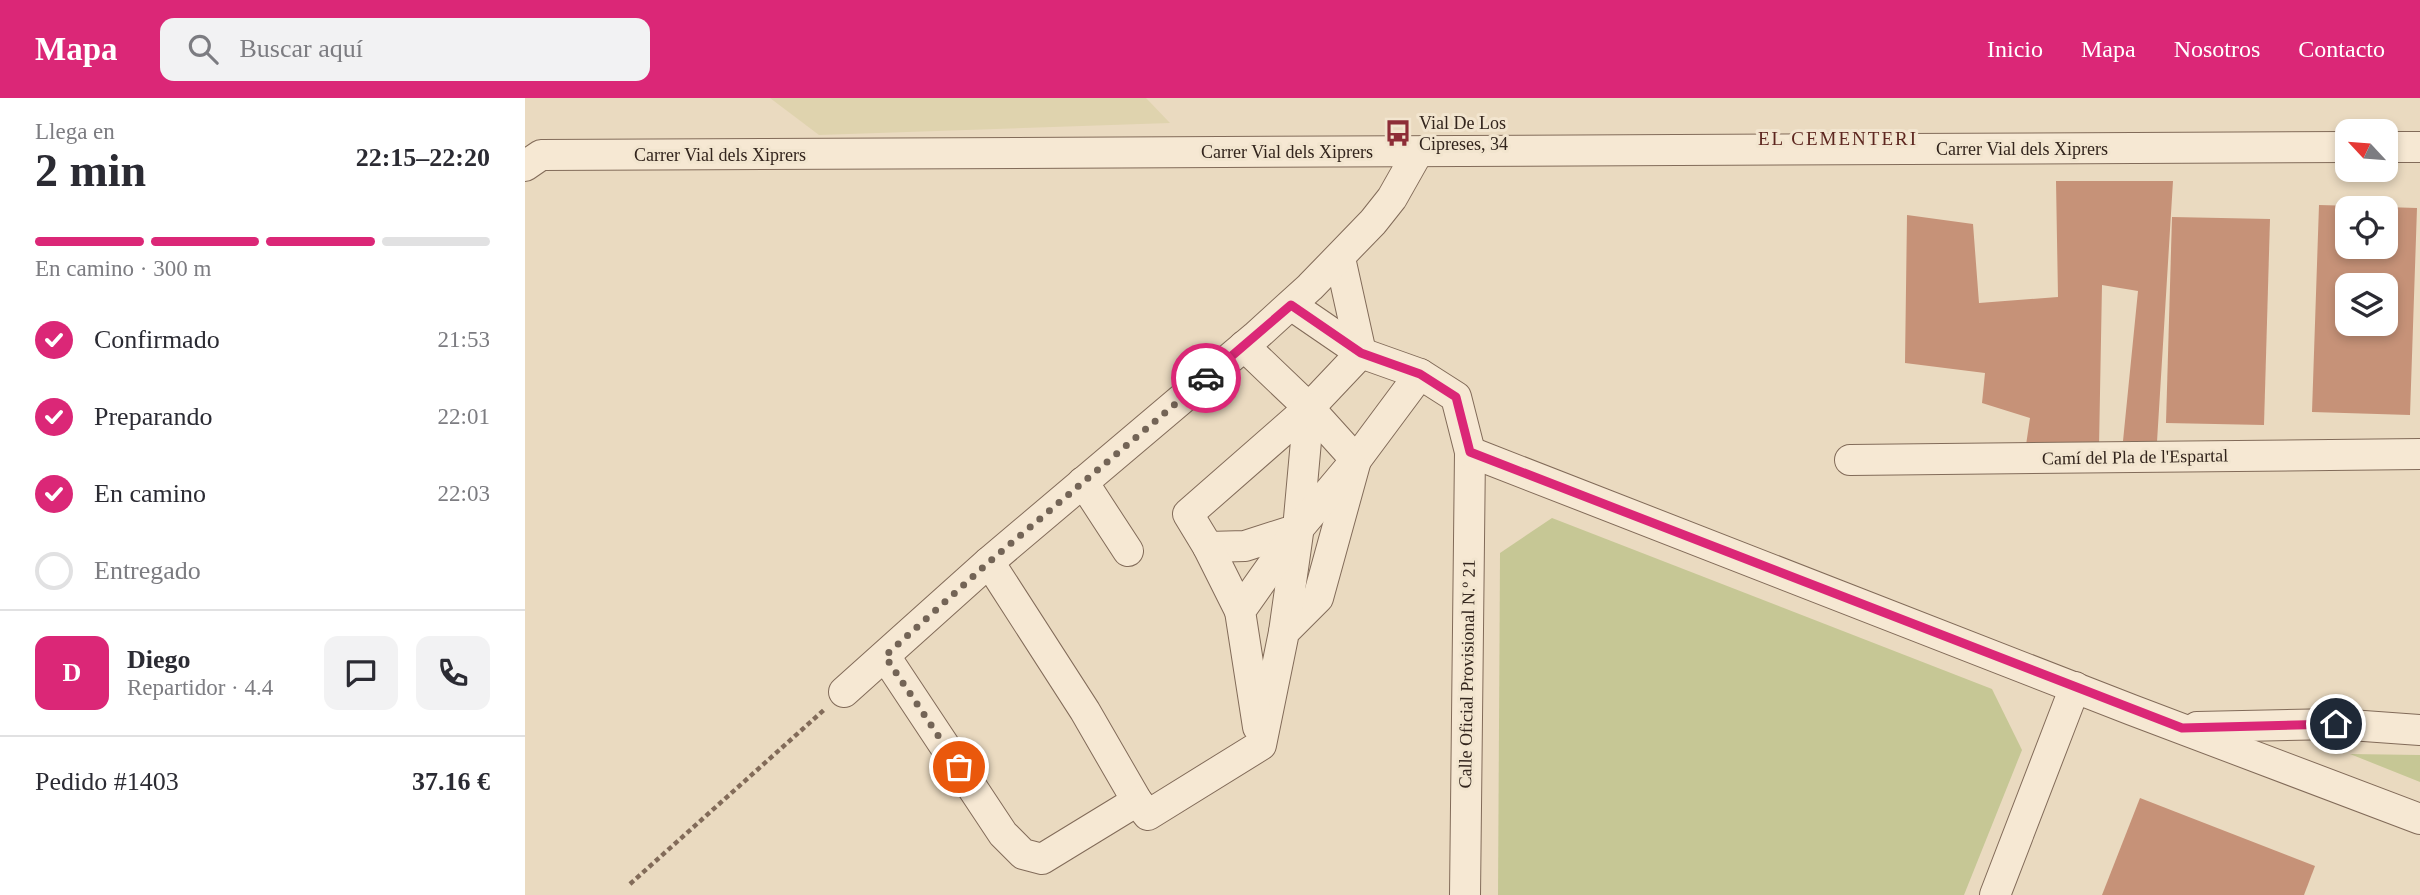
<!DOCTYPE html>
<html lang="es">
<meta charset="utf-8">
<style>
:root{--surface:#fff;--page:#f2f2f3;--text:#2b2b33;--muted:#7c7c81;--line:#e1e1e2;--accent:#db2777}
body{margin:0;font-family:Georgia,serif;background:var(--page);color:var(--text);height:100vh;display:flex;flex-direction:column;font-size:26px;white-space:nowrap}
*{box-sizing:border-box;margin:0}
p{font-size:23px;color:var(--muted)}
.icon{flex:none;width:38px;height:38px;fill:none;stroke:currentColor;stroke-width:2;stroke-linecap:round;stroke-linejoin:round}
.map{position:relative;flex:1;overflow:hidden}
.sheet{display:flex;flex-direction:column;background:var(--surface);width:525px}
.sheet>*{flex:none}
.needle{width:46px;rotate:296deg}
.tools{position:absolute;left:1810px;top:21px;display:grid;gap:14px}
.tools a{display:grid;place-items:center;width:63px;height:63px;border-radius:14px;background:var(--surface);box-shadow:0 4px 10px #0003;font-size:35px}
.pin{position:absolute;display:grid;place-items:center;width:60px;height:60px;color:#fff;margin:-30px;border:4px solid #fff;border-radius:50%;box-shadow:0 2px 7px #0007}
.courier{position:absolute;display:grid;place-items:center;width:70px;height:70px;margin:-35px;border:5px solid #db2777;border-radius:50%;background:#fff;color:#222;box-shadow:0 2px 9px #0007}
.headline em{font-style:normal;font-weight:700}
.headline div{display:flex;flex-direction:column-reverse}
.headline{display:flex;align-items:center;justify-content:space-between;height:119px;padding:0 35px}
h1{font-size:46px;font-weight:700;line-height:52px}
.bar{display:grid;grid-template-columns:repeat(4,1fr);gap:10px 7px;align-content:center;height:84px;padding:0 35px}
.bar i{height:9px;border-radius:5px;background:var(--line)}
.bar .selected{background:var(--accent)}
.bar p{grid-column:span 4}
.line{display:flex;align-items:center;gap:18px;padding:0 35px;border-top:2px solid var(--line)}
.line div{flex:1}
.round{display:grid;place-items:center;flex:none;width:74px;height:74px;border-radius:14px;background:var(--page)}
ol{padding:0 35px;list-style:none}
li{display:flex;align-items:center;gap:21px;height:77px}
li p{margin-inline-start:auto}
li .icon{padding:7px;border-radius:50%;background:var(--accent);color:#fff;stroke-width:4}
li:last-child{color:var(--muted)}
li i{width:38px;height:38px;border:4px solid var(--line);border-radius:50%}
header{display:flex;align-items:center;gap:42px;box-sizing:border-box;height:98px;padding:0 35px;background:var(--accent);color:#fff}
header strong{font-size:33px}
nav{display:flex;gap:38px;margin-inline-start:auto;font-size:24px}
.search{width:490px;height:63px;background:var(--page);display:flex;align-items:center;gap:18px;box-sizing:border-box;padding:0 24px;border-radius:14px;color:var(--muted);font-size:26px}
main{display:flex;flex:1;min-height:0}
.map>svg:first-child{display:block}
</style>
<header>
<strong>Mapa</strong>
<div class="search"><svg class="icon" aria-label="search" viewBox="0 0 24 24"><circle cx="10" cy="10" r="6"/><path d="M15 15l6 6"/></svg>Buscar aquí</div>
<nav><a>Inicio</a><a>Mapa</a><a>Nosotros</a><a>Contacto</a></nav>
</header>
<main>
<section class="sheet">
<div class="headline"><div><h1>2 min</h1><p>Llega en</p></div><em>22:15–22:20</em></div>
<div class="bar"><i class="selected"></i><i class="selected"></i><i class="selected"></i><i></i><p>En camino · 300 m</p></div>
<ol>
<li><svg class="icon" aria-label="check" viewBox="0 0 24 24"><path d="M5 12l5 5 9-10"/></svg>Confirmado<p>21:53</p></li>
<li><svg class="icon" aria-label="check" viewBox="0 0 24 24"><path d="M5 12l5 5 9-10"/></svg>Preparando<p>22:01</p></li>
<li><svg class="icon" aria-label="check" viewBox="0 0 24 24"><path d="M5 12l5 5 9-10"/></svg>En camino<p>22:03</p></li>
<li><i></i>Entregado</li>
</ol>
<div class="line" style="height:126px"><b class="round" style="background:var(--accent);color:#fff">D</b><div><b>Diego</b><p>Repartidor · 4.4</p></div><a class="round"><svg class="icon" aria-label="chat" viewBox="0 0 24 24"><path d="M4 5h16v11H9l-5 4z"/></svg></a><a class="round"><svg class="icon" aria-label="phone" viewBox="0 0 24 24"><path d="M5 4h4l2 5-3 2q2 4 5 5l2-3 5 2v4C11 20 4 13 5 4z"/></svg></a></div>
<div class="line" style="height:91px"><div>Pedido #1403</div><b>37.16 €</b></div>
</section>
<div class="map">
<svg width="1895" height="797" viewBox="0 0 1895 797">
<rect width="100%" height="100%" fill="#eadac0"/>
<!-- farmland -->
<polygon fill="#dfd3ae" points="245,0 621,0 645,25 294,37"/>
<!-- green -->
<g fill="#c6c795">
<polygon points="1027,420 1467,591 1497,652 1439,797 973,797 975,455"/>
<polygon points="1825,656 1895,657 1895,684"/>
</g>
<!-- building -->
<g fill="#c69278" fill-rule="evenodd">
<polygon points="1531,83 1648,83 1632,344 1598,343 1613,193 1577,187 1574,349 1501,347 1505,320 1457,305 1460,275 1380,265 1382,117 1448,126 1454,205 1533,199"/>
<path d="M1794,107L1830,108V110H1822V149H1860V109L1892,110L1885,317L1787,314ZM1822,187H1860V226H1822Z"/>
<polygon points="1647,119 1745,121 1739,327 1641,325"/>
<polygon points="1615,700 1790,768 1779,797 1577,797"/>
</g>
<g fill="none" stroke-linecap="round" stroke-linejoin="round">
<defs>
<g id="minor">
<polyline points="1860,49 1895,49"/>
<polyline points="0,68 16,57 1822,49"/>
<polyline points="766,207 836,255 895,276 931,299 945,354 940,797"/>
<polyline points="719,248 784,310 836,255 815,160"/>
<polygon points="784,310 773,431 720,448 683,449 663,416"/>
<polyline points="784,310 831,362 895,276"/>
<polyline points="945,354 1607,612 1895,721"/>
<polyline points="1325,362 1895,356"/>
<polyline points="558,384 603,453"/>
<polyline points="683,449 715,513"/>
<polyline points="464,464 560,613 612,703 623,717 736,647 759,534 793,500 831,362"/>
<polyline points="759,534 773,435"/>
<polyline points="360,558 478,736 498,756 517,761 612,703"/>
<polyline points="319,594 464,464 730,239 785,189 848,124 867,100 893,54"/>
<polyline points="733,629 715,513 773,431 826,368"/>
<polyline points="1672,629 1811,626 1895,632"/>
<polyline points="1470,797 1550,589"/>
</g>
</defs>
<!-- minor casing -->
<use href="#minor" stroke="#826b59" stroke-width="32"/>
<!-- path -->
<polyline stroke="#826b59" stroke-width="4.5" stroke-dasharray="5 3.5" stroke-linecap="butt" points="105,786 300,611"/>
<!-- minor -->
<use href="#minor" stroke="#f6e8d3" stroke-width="30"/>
</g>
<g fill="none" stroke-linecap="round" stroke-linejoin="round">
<!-- done -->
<polyline stroke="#736456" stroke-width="7" stroke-dasharray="0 12.6" points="434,669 360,558 464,464 681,280"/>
<!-- route -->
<polyline stroke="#db2777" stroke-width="9" points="681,280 766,207 836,255 895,276 931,299 945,354 1657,630 1811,626"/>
</g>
<!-- icons -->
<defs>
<symbol id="bus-bare" viewBox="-9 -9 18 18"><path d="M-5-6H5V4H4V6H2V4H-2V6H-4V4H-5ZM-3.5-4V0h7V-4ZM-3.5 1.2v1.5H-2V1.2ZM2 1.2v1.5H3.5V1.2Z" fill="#8d2d37" stroke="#f2e5cf" stroke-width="2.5" paint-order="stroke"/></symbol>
</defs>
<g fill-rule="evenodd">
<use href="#bus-bare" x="854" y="16" width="38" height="38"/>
</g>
<g text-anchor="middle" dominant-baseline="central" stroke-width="6" stroke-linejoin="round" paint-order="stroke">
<!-- poi labels -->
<g font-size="18" fill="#33251d" stroke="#f2e5cf" text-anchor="start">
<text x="894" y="25">Vial De Los<tspan x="894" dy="21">Cipreses, 34</tspan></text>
</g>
<!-- street labels -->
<g font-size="18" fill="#33251d" stroke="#f2e5cf">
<text x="1497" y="51">Carrer Vial dels Xiprers</text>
<text x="762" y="54">Carrer Vial dels Xiprers</text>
<text x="195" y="57">Carrer Vial dels Xiprers</text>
<text transform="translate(1610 359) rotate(-1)">Camí del Pla de l'Espartal</text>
<text transform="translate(942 576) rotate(-89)">Calle Oficial Provisional N.º 21</text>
</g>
<!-- neighbourhood labels -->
<g font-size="19" letter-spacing="2" fill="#5d261f" stroke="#f2e5cf">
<text x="1313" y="40">EL CEMENTERI</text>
</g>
</g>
</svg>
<div class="tools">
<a><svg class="needle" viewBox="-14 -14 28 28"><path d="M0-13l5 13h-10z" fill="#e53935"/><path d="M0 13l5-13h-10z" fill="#7c7c81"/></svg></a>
<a><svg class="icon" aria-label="locate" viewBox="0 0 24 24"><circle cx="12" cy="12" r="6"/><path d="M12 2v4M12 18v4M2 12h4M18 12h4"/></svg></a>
<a><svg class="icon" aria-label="layers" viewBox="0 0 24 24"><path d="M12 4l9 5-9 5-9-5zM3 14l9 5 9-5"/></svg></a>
</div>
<div class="pin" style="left:434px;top:669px;background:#ea580c"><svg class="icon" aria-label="bag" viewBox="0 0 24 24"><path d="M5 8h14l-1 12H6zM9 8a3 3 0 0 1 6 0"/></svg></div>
<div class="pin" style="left:1811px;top:626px;background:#1f2937"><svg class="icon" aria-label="home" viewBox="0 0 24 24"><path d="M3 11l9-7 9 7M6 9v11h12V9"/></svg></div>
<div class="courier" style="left:681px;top:280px"><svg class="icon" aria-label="car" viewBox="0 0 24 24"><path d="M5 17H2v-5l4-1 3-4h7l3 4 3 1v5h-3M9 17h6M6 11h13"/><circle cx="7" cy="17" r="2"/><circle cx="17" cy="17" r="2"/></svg></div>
</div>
</main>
